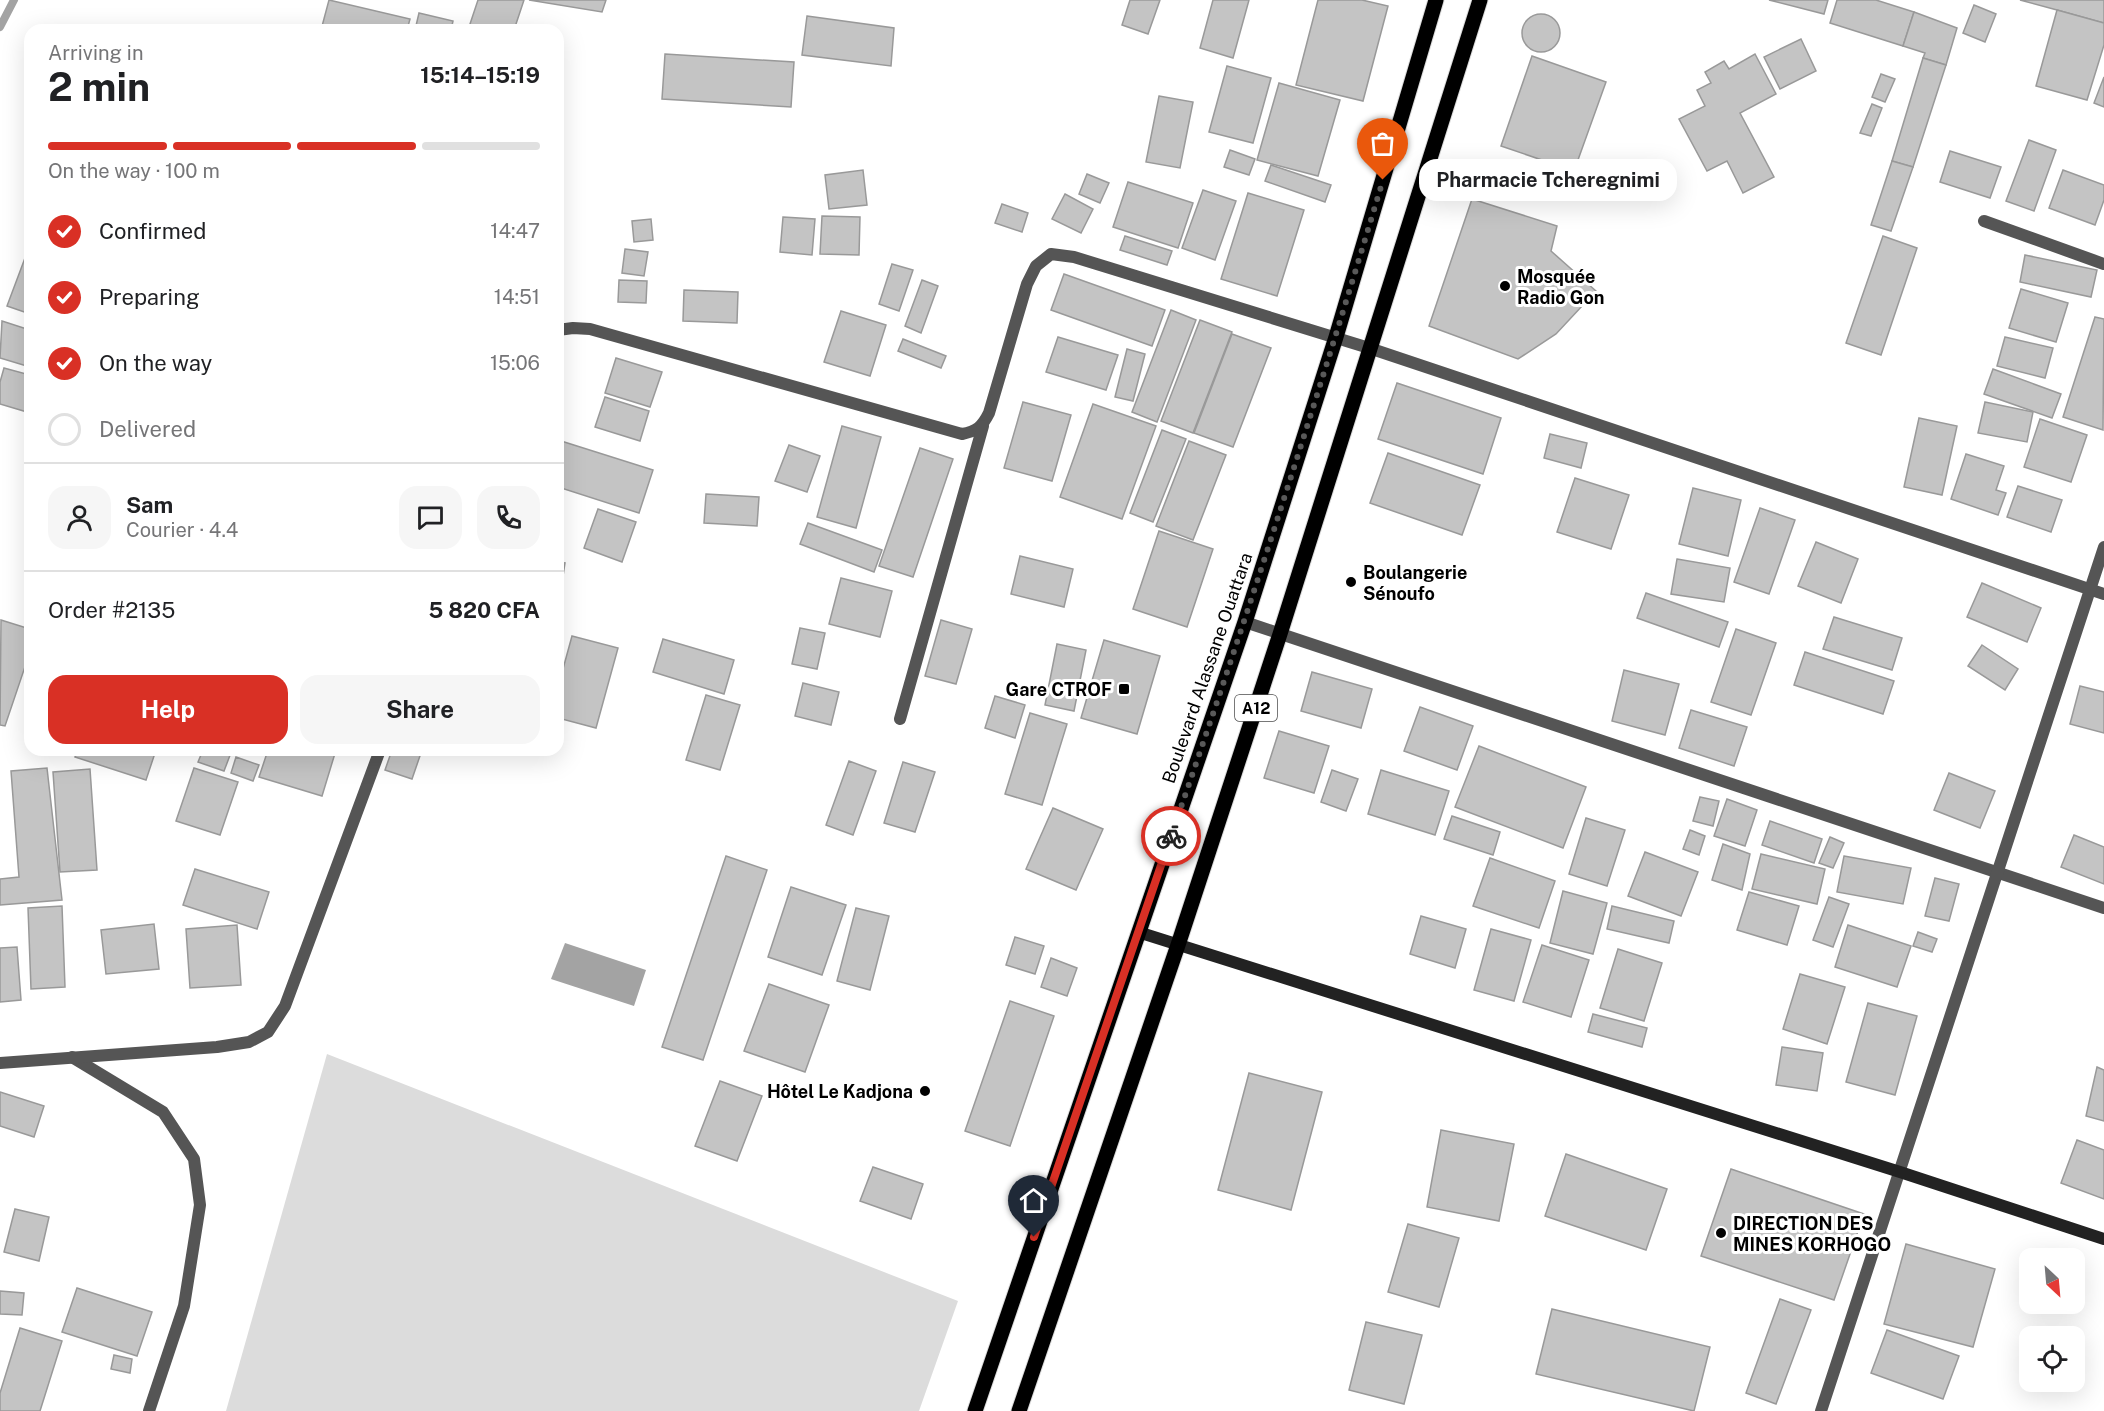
<!DOCTYPE html>
<meta charset="utf-8">
<style>
:root{--surface:#fff;--page:#f6f6f6;--text:#202124;--muted:#757577;--line:#e0e0e0;--accent:#d93025}
body{margin:0;font-family:"Public Sans",sans-serif;background:var(--page);color:var(--text);height:100vh;display:flex;flex-direction:column;font-size:22px;white-space:nowrap}
*{box-sizing:border-box;margin:0}
p{font-size:20px;color:var(--muted)}
.icon{flex:none;width:33px;height:33px;fill:none;stroke:currentColor;stroke-width:2;stroke-linecap:round;stroke-linejoin:round}
.map{position:relative;flex:1;overflow:hidden}
.panel{position:absolute;left:24px;top:24px;width:540px;height:732px;display:flex;flex-direction:column;background:var(--surface);border-radius:18px;box-shadow:0 6px 24px #0002}
.panel>*{flex:none}
.needle{width:39px;rotate:154deg}
.fabs{position:absolute;left:2019px;top:1248px;display:grid;gap:12px}
.fabs a{display:grid;place-items:center;width:66px;height:66px;border-radius:12px;background:var(--surface);box-shadow:0 6px 24px #0002;font-size:30px}
.pin{position:absolute;display:grid;place-items:center;width:51px;height:51px;color:#fff;margin:-62px -26px;border-radius:50% 50% 50% 0;rotate:-45deg;box-shadow:0 0 6px #0007}
.pin .icon{rotate:45deg}
.courier{position:absolute;display:grid;place-items:center;width:60px;height:60px;margin:-30px;border:4px solid #d93025;border-radius:50%;background:#fff;color:#222;box-shadow:0 2px 8px #0007}
.bubble{position:absolute;height:42px;border-radius:18px;background:var(--surface);box-shadow:0 6px 24px #0002;font-size:20px;font-weight:700;line-height:42px;text-align:center}
.headline em{font-style:normal;font-weight:700}
.headline div{display:flex;flex-direction:column-reverse}
.headline{display:flex;align-items:center;justify-content:space-between;height:102px;padding:0 24px}
h1{font-size:39px;font-weight:700;line-height:45px}
.bar{display:grid;grid-template-columns:repeat(4,1fr);gap:9px 6px;align-content:center;height:72px;padding:0 24px}
.bar i{height:8px;border-radius:4px;background:var(--line)}
.bar .current{background:var(--accent)}
.bar p{grid-column:span 4}
.line{display:flex;align-items:center;gap:15px;padding:0 24px;border-top:2px solid var(--line)}
.line div{flex:1}
.round{display:grid;place-items:center;flex:none;width:63px;height:63px;border-radius:18px;background:var(--page)}
ol{padding:0 24px;list-style:none}
li{display:flex;align-items:center;gap:18px;height:66px}
li p{margin-inline-start:auto}
li .icon{padding:6px;border-radius:50%;background:var(--accent);color:#fff;stroke-width:4}
li:last-child{color:var(--muted)}
li i{width:33px;height:33px;border:3px solid var(--line);border-radius:50%}
.primary-button{display:flex;gap:12px;margin-top:auto;padding:12px 24px}
.primary-button a{flex:1;height:69px;border-radius:18px;background:var(--accent);color:#fff;font-size:24px;font-weight:700;line-height:69px;text-align:center}
.primary-button a+a{background:var(--page);color:var(--text)}
.map>svg:first-child{display:block}
</style>
<div class="map">
<svg width="2104" height="1411" viewBox="0 0 2104 1411">
<rect width="100%" height="100%" fill="#fff"/>
<!-- green -->
<polygon fill="#dcdcdc" points="327,1054 958,1301 919,1411 226,1411"/>
<!-- water -->
<polygon fill="#a3a3a3" points="565,943 646,970 634,1006 551,979"/>
<g fill="none" stroke-linecap="round" stroke-linejoin="round">
<!-- stream -->
<polyline stroke="#a3a3a3" stroke-width="8" points="0,27 14,0"/>
</g>
<!-- building -->
<g fill="#c4c4c4" stroke="#999" stroke-width="1.5">
<polygon points="329,0 410,19 407,30 321,30"/>
<polygon points="478,0 524,0 514,30 468,30"/>
<polygon points="529,0 606,0 602,12"/>
<polygon points="1130,0 1160,0 1148,34 1122,25"/>
<polygon points="1213,0 1249,0 1233,58 1200,48"/>
<polygon points="1318,0 1362,0 1388,6 1363,101 1296,85"/>
<polygon points="1769,0 1828,0 1824,14"/>
<polygon points="1837,0 1876,0 1914,12 1903,46 1830,23"/>
<polygon points="2020,0 2104,0 2104,23 2057,10"/>
<polygon points="1974,5 1996,14 1985,42 1963,33"/>
<polygon points="2057,10 2104,23 2104,45 2087,100 2036,86"/>
<polygon points="1914,12 1957,28 1946,65 1923,58 1925,53 1903,46"/>
<polygon points="419,13 453,21 451,30 415,30"/>
<circle cx="1541" cy="33" r="19"/>
<polygon points="807,16 894,28 891,66 802,55"/>
<polygon points="1801,39 1816,71 1780,89 1764,57"/>
<polygon points="665,54 794,62 791,107 662,99"/>
<polygon points="1755,54 1776,94 1740,113 1774,177 1743,193 1727,161 1707,171 1679,119 1705,106 1697,90 1711,83 1705,72 1724,61 1729,69"/>
<polygon points="1532,56 1606,82 1574,171 1501,146"/>
<polygon points="1923,58 1946,65 1913,167 1892,161"/>
<polygon points="1227,66 1271,78 1253,143 1209,132"/>
<polygon points="1881,74 1895,79 1885,102 1872,97"/>
<polygon points="2104,77 2104,107 2094,103"/>
<polygon points="1279,83 1340,100 1318,176 1257,160"/>
<polygon points="1159,96 1193,102 1180,168 1146,162"/>
<polygon points="1872,104 1882,108 1871,136 1860,133"/>
<polygon points="2029,140 2056,150 2034,211 2006,201"/>
<polygon points="1230,150 1255,159 1249,175 1224,167"/>
<polygon points="1950,151 2001,167 1990,198 1940,182"/>
<polygon points="1892,161 1913,167 1891,231 1871,225"/>
<polygon points="1271,165 1331,185 1325,202 1265,181"/>
<polygon points="863,170 867,205 829,209 825,175"/>
<polygon points="2063,170 2104,185 2104,200 2095,225 2049,208"/>
<polygon points="1087,174 1109,183 1100,203 1079,194"/>
<polygon points="1128,182 1193,203 1178,248 1113,227"/>
<polygon points="1203,190 1236,201 1215,260 1182,248"/>
<polygon points="1248,193 1304,210 1277,296 1221,279"/>
<polygon points="1065,194 1093,209 1081,233 1052,219"/>
<polygon points="1472,199 1557,226 1551,251 1596,291 1556,334 1518,359 1429,326"/>
<polygon points="1002,204 1028,213 1022,232 995,223"/>
<polygon points="822,216 860,217 859,255 820,254"/>
<polygon points="783,217 815,219 812,255 780,252"/>
<polygon points="651,219 653,240 634,242 632,221"/>
<polygon points="1125,236 1172,251 1167,265 1120,250"/>
<polygon points="1883,236 1917,248 1881,355 1846,343"/>
<polygon points="625,249 648,252 644,276 622,273"/>
<polygon points="2025,255 2097,270 2091,297 2020,282"/>
<polygon points="25,258 30,260 30,314 7,306"/>
<polygon points="892,264 913,270 899,311 879,304"/>
<polygon points="1064,274 1165,310 1152,346 1051,310"/>
<polygon points="619,280 647,281 646,303 618,302"/>
<polygon points="922,280 938,286 921,333 905,326"/>
<polygon points="2021,289 2068,303 2056,342 2009,328"/>
<polygon points="684,290 738,292 737,323 683,321"/>
<polygon points="1171,310 1196,320 1157,422 1132,412"/>
<polygon points="841,311 886,325 870,376 824,362"/>
<polygon points="2095,317 2104,319 2103,430 2063,417"/>
<polygon points="1200,320 1232,332 1193,433 1161,421"/>
<polygon points="2,321 30,330 30,367 0,358"/>
<polygon points="1232,334 1271,348 1233,447 1194,433"/>
<polygon points="1058,337 1118,355 1106,390 1046,372"/>
<polygon points="2005,337 2053,348 2045,378 1997,366"/>
<polygon points="903,339 946,356 941,368 898,351"/>
<polygon points="1127,349 1145,354 1133,401 1115,397"/>
<polygon points="616,358 662,372 650,407 605,393"/>
<polygon points="4,368 30,375 30,401 27,412 0,404 0,382"/>
<polygon points="1993,369 2061,394 2052,418 1984,394"/>
<polygon points="1397,383 1501,418 1483,474 1378,439"/>
<polygon points="605,397 649,411 640,441 595,427"/>
<polygon points="1023,402 1071,415 1052,481 1004,468"/>
<polygon points="1985,402 2033,412 2027,442 1978,433"/>
<polygon points="1093,404 1156,426 1122,519 1060,497"/>
<polygon points="1919,418 1957,426 1942,495 1904,487"/>
<polygon points="2040,419 2087,435 2071,482 2024,467"/>
<polygon points="842,426 881,437 856,528 817,517"/>
<polygon points="1162,430 1186,439 1153,522 1130,513"/>
<polygon points="1550,434 1587,443 1581,468 1544,458"/>
<polygon points="558,440 653,470 639,513 558,487"/>
<polygon points="1189,441 1226,455 1193,540 1156,526"/>
<polygon points="789,445 820,456 807,492 775,481"/>
<polygon points="920,448 953,459 913,577 879,566"/>
<polygon points="1388,453 1480,485 1462,535 1370,503"/>
<polygon points="1966,454 2004,466 1996,490 2006,493 1998,515 1951,499"/>
<polygon points="1575,478 1629,495 1611,549 1557,532"/>
<polygon points="2018,486 2062,500 2051,532 2007,517"/>
<polygon points="1693,488 1741,500 1728,556 1679,544"/>
<polygon points="706,494 759,497 757,526 704,523"/>
<polygon points="1760,508 1795,520 1769,594 1734,582"/>
<polygon points="598,509 636,522 622,562 584,548"/>
<polygon points="808,523 882,550 874,572 800,544"/>
<polygon points="1159,531 1213,549 1187,627 1133,609"/>
<polygon points="1816,542 1858,559 1841,603 1798,586"/>
<polygon points="1020,556 1073,569 1064,607 1011,594"/>
<polygon points="1677,559 1730,568 1724,602 1671,594"/>
<polygon points="558,562 565,563 558,609"/>
<polygon points="841,578 892,591 880,637 829,624"/>
<polygon points="1982,583 2041,608 2027,642 1967,617"/>
<polygon points="1646,593 1728,622 1719,647 1637,618"/>
<polygon points="1834,617 1902,638 1892,670 1823,649"/>
<polygon points="1,620 30,629 30,652 5,726 0,725"/>
<polygon points="941,620 972,629 956,684 925,676"/>
<polygon points="800,628 825,633 817,669 792,664"/>
<polygon points="1736,629 1776,643 1751,715 1711,702"/>
<polygon points="572,636 618,648 596,728 558,718 558,687"/>
<polygon points="663,639 734,660 724,694 653,672"/>
<polygon points="1104,640 1160,656 1137,734 1081,718"/>
<polygon points="1057,644 1086,650 1074,711 1045,705"/>
<polygon points="1982,645 2018,669 2005,690 1968,666"/>
<polygon points="1805,652 1894,681 1883,714 1794,685"/>
<polygon points="1624,670 1679,684 1665,735 1612,721"/>
<polygon points="1312,672 1372,689 1361,728 1301,711"/>
<polygon points="803,683 839,692 831,725 795,716"/>
<polygon points="2080,686 2104,692 2104,733 2070,724"/>
<polygon points="706,695 740,705 720,770 686,760"/>
<polygon points="995,696 1025,705 1015,738 985,728"/>
<polygon points="1420,707 1473,726 1457,770 1404,751"/>
<polygon points="1691,710 1747,727 1734,766 1679,748"/>
<polygon points="1030,713 1067,724 1042,805 1005,794"/>
<polygon points="1279,731 1329,746 1314,793 1264,778"/>
<polygon points="1479,746 1586,787 1563,848 1455,807"/>
<polygon points="77,750 156,750 146,780 75,757"/>
<polygon points="203,750 232,750 224,771 198,762"/>
<polygon points="268,750 336,750 322,796 259,777"/>
<polygon points="392,750 422,750 412,779 385,770"/>
<polygon points="236,757 259,765 253,781 231,773"/>
<polygon points="849,761 876,771 853,835 826,825"/>
<polygon points="903,762 935,772 915,832 884,823"/>
<polygon points="47,768 62,900 0,905 0,879 19,877 11,771"/>
<polygon points="194,768 238,782 220,835 176,821"/>
<polygon points="90,769 97,870 60,872 53,772"/>
<polygon points="1332,770 1358,779 1346,811 1321,802"/>
<polygon points="1381,770 1449,791 1435,835 1368,814"/>
<polygon points="1949,773 1995,791 1980,828 1934,810"/>
<polygon points="1700,797 1719,801 1713,826 1693,821"/>
<polygon points="1727,799 1757,810 1745,846 1714,836"/>
<polygon points="1053,808 1103,829 1076,890 1026,869"/>
<polygon points="1452,816 1500,832 1493,855 1444,839"/>
<polygon points="1586,818 1625,830 1607,886 1569,874"/>
<polygon points="1770,821 1822,839 1814,863 1762,845"/>
<polygon points="1690,830 1705,836 1699,855 1683,849"/>
<polygon points="2074,835 2104,847 2104,884 2061,867"/>
<polygon points="1830,837 1844,843 1833,868 1819,863"/>
<polygon points="1723,844 1750,854 1742,890 1712,880"/>
<polygon points="1645,852 1698,872 1681,916 1628,896"/>
<polygon points="1761,854 1825,869 1817,904 1752,889"/>
<polygon points="726,856 767,870 703,1060 662,1047"/>
<polygon points="1844,856 1911,868 1903,904 1837,892"/>
<polygon points="1490,858 1555,881 1539,928 1473,906"/>
<polygon points="195,869 269,892 257,929 183,905"/>
<polygon points="1935,878 1959,884 1949,921 1925,916"/>
<polygon points="791,887 846,905 822,975 768,957"/>
<polygon points="1563,891 1607,903 1593,954 1550,943"/>
<polygon points="1749,892 1799,906 1787,945 1737,930"/>
<polygon points="1829,897 1849,904 1833,947 1813,940"/>
<polygon points="62,906 65,987 31,989 28,908"/>
<polygon points="1612,906 1674,921 1669,943 1607,929"/>
<polygon points="856,908 889,916 870,990 837,981"/>
<polygon points="1421,916 1466,929 1455,968 1410,954"/>
<polygon points="154,924 159,969 106,974 101,930"/>
<polygon points="237,925 241,985 190,988 186,929"/>
<polygon points="1848,925 1911,946 1897,987 1835,967"/>
<polygon points="1491,929 1531,940 1514,1001 1474,990"/>
<polygon points="1918,932 1937,939 1932,952 1913,946"/>
<polygon points="1015,937 1044,946 1035,974 1006,965"/>
<polygon points="1542,945 1589,960 1571,1017 1523,1002"/>
<polygon points="17,947 21,1000 0,1002 0,948"/>
<polygon points="1618,949 1662,963 1644,1021 1600,1008"/>
<polygon points="1051,958 1077,968 1067,996 1041,987"/>
<polygon points="1800,974 1845,987 1827,1044 1783,1029"/>
<polygon points="769,984 829,1005 805,1072 744,1051"/>
<polygon points="1010,1001 1054,1016 1010,1146 965,1131"/>
<polygon points="1868,1003 1917,1016 1895,1095 1846,1082"/>
<polygon points="1593,1014 1647,1028 1642,1047 1588,1032"/>
<polygon points="1782,1047 1823,1053 1817,1091 1776,1085"/>
<polygon points="2097,1067 2104,1070 2104,1121 2086,1116"/>
<polygon points="1249,1073 1322,1092 1291,1210 1218,1190"/>
<polygon points="720,1081 762,1096 737,1161 695,1146"/>
<polygon points="0,1092 44,1106 34,1137 0,1126"/>
<polygon points="1441,1130 1514,1144 1499,1221 1427,1207"/>
<polygon points="2077,1140 2104,1150 2104,1199 2061,1183"/>
<polygon points="1566,1154 1667,1189 1646,1250 1545,1216"/>
<polygon points="873,1167 923,1184 911,1219 860,1201"/>
<polygon points="1731,1169 1864,1214 1834,1300 1701,1256"/>
<polygon points="15,1209 49,1217 39,1261 4,1252"/>
<polygon points="1408,1224 1459,1238 1439,1307 1388,1292"/>
<polygon points="1906,1244 1995,1269 1973,1347 1884,1324"/>
<polygon points="77,1288 152,1312 137,1356 62,1332"/>
<polygon points="0,1291 24,1293 22,1315 0,1314"/>
<polygon points="1780,1299 1811,1310 1776,1404 1746,1393"/>
<polygon points="1552,1309 1710,1347 1694,1411 1536,1374"/>
<polygon points="1366,1322 1422,1335 1404,1404 1349,1390"/>
<polygon points="20,1328 62,1341 40,1411 0,1411 0,1393"/>
<polygon points="1887,1330 1959,1356 1943,1399 1871,1373"/>
<polygon points="114,1355 132,1359 130,1373 111,1369"/>
</g>
<g fill="none" stroke-linecap="round" stroke-linejoin="round">
<defs>
<g id="primary">
<polyline points="975,1411 1245,622 1336,337 1436,0"/>
<polyline points="1019,1411 1178,945 1280,634 1480,0"/>
</g>
</defs>
<!-- primary casing -->
<use href="#primary" stroke="#dbdbdb" stroke-width="17"/>
<!-- street -->
<g stroke="#555" stroke-width="12">
<polyline points="1984,221 2104,264"/>
<path d="M558,330L573,328L590,329L962,434C977,431 982,427 989,413L1027,284L1036,266L1051,254L1074,257L1369,348L2104,594"/>
<polyline points="1245,622 2104,908"/>
<polyline points="900,719 983,426"/>
<polyline points="72,1057 163,1112 194,1159 200,1205 184,1306 149,1411"/>
<polyline points="0,1063 217,1047 249,1042 268,1032 285,1006 380,750"/>
<polyline points="1821,1411 2104,547"/>
</g>
<!-- secondary -->
<polyline stroke="#222" stroke-width="12" points="1138,932 1900,1172 2104,1239"/>
<!-- primary -->
<use href="#primary" stroke="#000" stroke-width="15"/>
</g>
<g fill="none" stroke-linecap="round" stroke-linejoin="round">
<!-- done -->
<path stroke="#595959" stroke-width="6" stroke-dasharray="0 10.8" d="M1171,836C1247,618 1317,400 1383,180"/>
<!-- route -->
<polyline stroke="#d93025" stroke-width="8" points="1034,1237 1171,836"/>
</g>
<!-- markers -->
<g fill="#000" stroke="#fff" stroke-width="2">
<circle cx="1505" cy="286" r="6"/>
<circle cx="1351" cy="582" r="6"/>
<rect x="1118" y="683" width="12" height="12" rx="3"/>
<circle cx="925" cy="1091" r="6"/>
<circle cx="1721" cy="1233" r="6"/>
</g>
<g text-anchor="middle" dominant-baseline="central" stroke-width="6" stroke-linejoin="round" paint-order="stroke">
<!-- shield labels -->
<rect fill="#fff" stroke="#4c4c4c" stroke-width="1.5" x="1235" y="695" width="42" height="26" rx="4.5"/>
<g font-size="16" font-weight="bold" fill="#000">
<text x="1256" y="708">A12</text>
</g>
<!-- poi labels -->
<g font-size="18" font-weight="bold" fill="#000" stroke="#fff" text-anchor="start">
<text x="1517" y="276">Mosquée<tspan x="1517" dy="21">Radio Gon</tspan></text>
<text x="1363" y="572">Boulangerie<tspan x="1363" dy="21">Sénoufo</tspan></text>
<text x="1112" y="689" text-anchor="end">Gare CTROF</text>
<text x="913" y="1091" text-anchor="end">Hôtel Le Kadjona</text>
<text x="1733" y="1223">DIRECTION DES<tspan x="1733" dy="21">MINES KORHOGO</tspan></text>
</g>
<!-- street labels -->
<g font-size="18" fill="#000" stroke="#fff">
<text transform="translate(1207 668) rotate(-71)">Boulevard Alassane Ouattara</text>
</g>
</g>
</svg>
<div class="fabs">
<a><svg class="needle" viewBox="-14 -14 28 28"><path d="M0-13l5 13h-10z" fill="#e53935"/><path d="M0 13l5-13h-10z" fill="#757577"/></svg></a>
<a><svg class="icon" aria-label="locate" viewBox="0 0 24 24"><circle cx="12" cy="12" r="6"/><path d="M12 2v4M12 18v4M2 12h4M18 12h4"/></svg></a>
</div>
<div class="pin" style="left:1383px;top:180px;background:#ea580c"><svg class="icon" aria-label="bag" viewBox="0 0 24 24"><path d="M5 8h14l-1 12H6zM9 8a3 3 0 0 1 6 0"/></svg></div>
<div class="pin" style="left:1034px;top:1237px;background:#1f2937"><svg class="icon" aria-label="home" viewBox="0 0 24 24"><path d="M3 11l9-7 9 7M6 9v11h12V9"/></svg></div>
<div class="courier" style="left:1171px;top:836px"><svg class="icon" aria-label="bike" viewBox="0 0 24 24"><circle cx="6" cy="16" r="4"/><circle cx="18" cy="16" r="4"/><path d="M6 16l4-8h5l3 8M10 8l3 8H6M13 5h3"/></svg></div>
<div class="bubble" style="left:1419px;top:159px;width:258px">Pharmacie Tcheregnimi</div>
<section class="panel">
<div class="headline"><div><h1>2 min</h1><p>Arriving in</p></div><em>15:14–15:19</em></div>
<div class="bar"><i class="current"></i><i class="current"></i><i class="current"></i><i></i><p>On the way · 100 m</p></div>
<ol>
<li><svg class="icon" aria-label="check" viewBox="0 0 24 24"><path d="M5 12l5 5 9-10"/></svg>Confirmed<p>14:47</p></li>
<li><svg class="icon" aria-label="check" viewBox="0 0 24 24"><path d="M5 12l5 5 9-10"/></svg>Preparing<p>14:51</p></li>
<li><svg class="icon" aria-label="check" viewBox="0 0 24 24"><path d="M5 12l5 5 9-10"/></svg>On the way<p>15:06</p></li>
<li><i></i>Delivered</li>
</ol>
<div class="line" style="height:108px"><a class="round"><svg class="icon" aria-label="person" viewBox="0 0 24 24"><circle cx="12" cy="8" r="4"/><path d="M4 21q1-7 8-7t8 7"/></svg></a><div><b>Sam</b><p>Courier · 4.4</p></div><a class="round"><svg class="icon" aria-label="chat" viewBox="0 0 24 24"><path d="M4 5h16v11H9l-5 4z"/></svg></a><a class="round"><svg class="icon" aria-label="phone" viewBox="0 0 24 24"><path d="M5 4h4l2 5-3 2q2 4 5 5l2-3 5 2v4C11 20 4 13 5 4z"/></svg></a></div>
<div class="line" style="height:78px"><div>Order #2135</div><b>5 820 CFA</b></div>
<div class="primary-button"><a>Help</a><a>Share</a></div>
</section>
</div>
